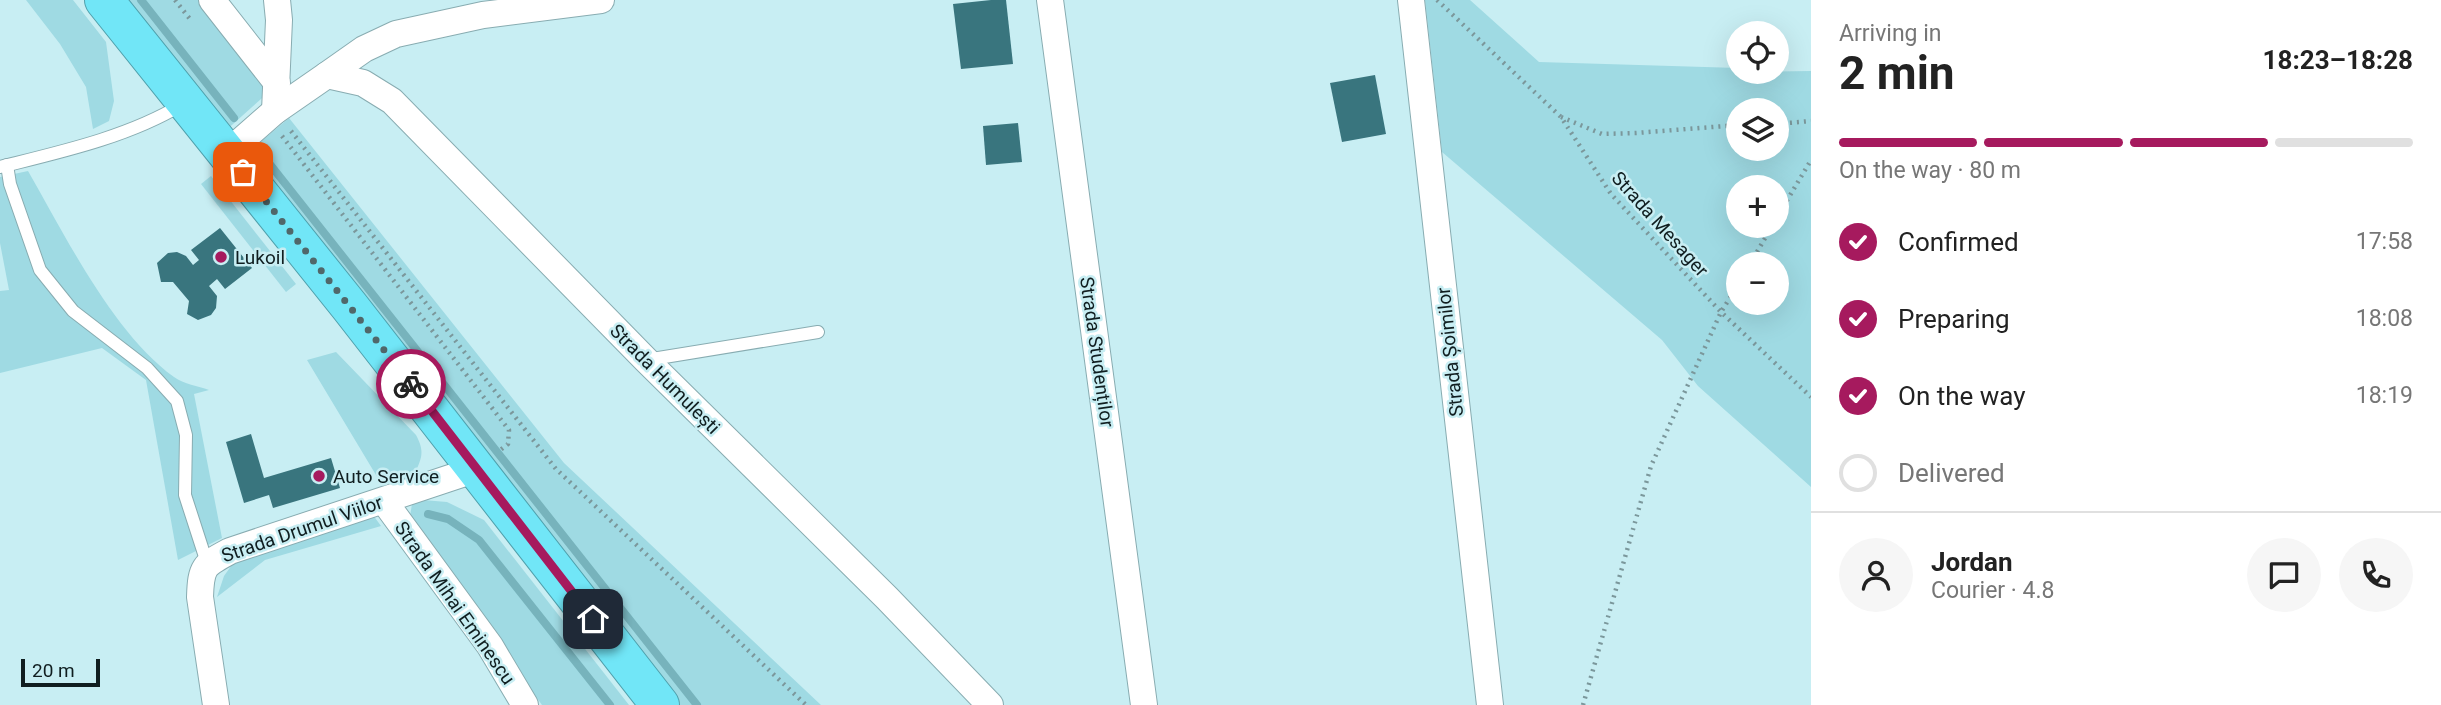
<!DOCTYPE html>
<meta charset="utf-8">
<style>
:root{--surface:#fff;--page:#f6f6f6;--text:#222;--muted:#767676;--line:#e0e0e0;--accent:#a61a5e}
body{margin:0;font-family:Roboto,sans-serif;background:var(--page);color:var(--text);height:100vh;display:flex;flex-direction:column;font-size:26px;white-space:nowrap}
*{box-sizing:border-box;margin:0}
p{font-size:23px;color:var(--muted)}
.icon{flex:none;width:38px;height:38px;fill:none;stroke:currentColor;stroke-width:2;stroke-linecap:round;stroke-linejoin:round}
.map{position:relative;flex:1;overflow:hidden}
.details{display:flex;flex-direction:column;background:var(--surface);width:630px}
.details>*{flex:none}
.tools{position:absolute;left:1726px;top:21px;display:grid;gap:14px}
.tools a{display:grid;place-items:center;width:63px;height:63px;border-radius:50%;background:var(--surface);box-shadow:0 7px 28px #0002;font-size:35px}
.scale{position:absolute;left:21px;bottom:18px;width:79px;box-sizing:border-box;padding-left:7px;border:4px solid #101e20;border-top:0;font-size:19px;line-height:24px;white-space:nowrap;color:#101e20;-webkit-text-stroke:5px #c8eef3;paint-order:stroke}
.pin{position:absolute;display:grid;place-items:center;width:60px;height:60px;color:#fff;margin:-30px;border-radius:14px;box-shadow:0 4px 10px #0006}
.courier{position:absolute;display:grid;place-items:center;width:70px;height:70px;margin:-35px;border:5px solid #a61a5e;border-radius:50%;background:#fff;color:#222;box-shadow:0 2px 9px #0007}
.headline em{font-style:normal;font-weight:700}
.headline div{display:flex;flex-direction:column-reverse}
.headline{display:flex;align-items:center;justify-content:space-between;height:119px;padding:0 28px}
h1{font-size:46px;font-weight:700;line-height:52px}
.bar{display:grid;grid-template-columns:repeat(4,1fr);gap:10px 7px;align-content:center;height:84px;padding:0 28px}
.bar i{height:9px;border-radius:5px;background:var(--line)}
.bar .selected{background:var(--accent)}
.bar p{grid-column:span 4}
.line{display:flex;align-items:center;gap:18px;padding:0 28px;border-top:2px solid var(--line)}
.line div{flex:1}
.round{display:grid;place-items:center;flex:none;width:74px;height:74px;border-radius:37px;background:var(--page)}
ol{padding:0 28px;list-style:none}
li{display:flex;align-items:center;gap:21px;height:77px}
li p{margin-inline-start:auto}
li .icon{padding:7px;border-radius:50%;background:var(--accent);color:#fff;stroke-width:4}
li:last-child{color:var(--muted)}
li i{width:38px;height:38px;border:4px solid var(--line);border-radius:50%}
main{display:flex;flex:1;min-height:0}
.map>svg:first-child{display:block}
</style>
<main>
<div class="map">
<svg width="1811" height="705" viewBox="0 0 1811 705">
<rect width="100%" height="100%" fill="#c8eef3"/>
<!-- green -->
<g fill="#9fdae3" fill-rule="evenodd">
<polygon points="26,0 73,0 106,42 114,101 109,121 93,129 86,87 60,44"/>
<polygon points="116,0 198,0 270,91 223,133"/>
<path d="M1425,0H1470L1539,62L1738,68V72L1811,71V487L1698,386L1662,340L1442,152ZM1738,110H1776V149H1738ZM1738,187H1776V226H1738ZM1738,264H1776V303H1738Z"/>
<polygon points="289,118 564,463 821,705 676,705 244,156"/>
<path d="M28,171C66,237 113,333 174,377C184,384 198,386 209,390L194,394L222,538L178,560L146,380L102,348L0,373V291L9,290L0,243V177Z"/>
<polygon points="211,176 296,284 286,292 201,184"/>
<path d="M336,352L416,435C425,452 422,458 414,475L382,485L307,360Z"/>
<polygon points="423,500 447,502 484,520 629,705 542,705 409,522 412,504"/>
<polygon points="373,515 381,526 265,560 217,597 224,576 234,562"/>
</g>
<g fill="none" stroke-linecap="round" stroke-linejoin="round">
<!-- stream -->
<g stroke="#77b3bc" stroke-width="8">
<polyline points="141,0 234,118"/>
<polyline points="261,153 697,705"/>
<polyline points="428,514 448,519 479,540 610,705"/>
</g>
</g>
<!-- building -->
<g fill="#39757e">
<polygon points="991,0 1006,0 1013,64 961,69 953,4"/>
<polygon points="1375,75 1386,134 1342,142 1330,83"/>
<polygon points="1018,123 1022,162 986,165 983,126"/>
<polygon points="220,228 252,268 225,289 217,279 209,286 217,296 216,308 211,315 198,320 187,314 189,301 173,282 161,282 157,263 168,253 177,252 186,256 193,265 199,260 191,250"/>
<polygon points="251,434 264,478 331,458 340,488 273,508 269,495 244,503 226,442"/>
</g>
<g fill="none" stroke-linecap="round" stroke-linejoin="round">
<defs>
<g id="lane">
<polyline points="7,165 10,184 40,270 73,311 147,368 177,401 186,435 185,495 207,563"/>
<path d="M0,167C60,152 128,137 181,105"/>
<polyline points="646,360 818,332"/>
</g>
<g id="street">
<polyline points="212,0 277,83"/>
<polyline points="1050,0 1144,705"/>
<polyline points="1411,0 1490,705"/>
<polyline points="327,75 363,83 392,101 646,360 887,598 990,705"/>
<polyline points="275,111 279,20 277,0"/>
<polyline points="227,153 275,111 327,75 364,49 396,34 483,15 601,0"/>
<polyline points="384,501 490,646 525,705"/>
<path d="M216,705L200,597C201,566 204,565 230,551L477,469"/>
</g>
<polyline id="highway" points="104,0 350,307 660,705"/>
</defs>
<!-- lane casing -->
<use href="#lane" stroke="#88acb1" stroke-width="14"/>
<!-- street casing -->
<use href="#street" stroke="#88acb1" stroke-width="28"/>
<!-- highway casing -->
<use href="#highway" stroke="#4fa0ac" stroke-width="40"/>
<!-- path -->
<g stroke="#7b979b" stroke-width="4.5" stroke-dasharray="2 5" stroke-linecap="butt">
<polyline points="175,0 190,19"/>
<polyline points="1437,0 1561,117 1611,194 1721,312 1811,397"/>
<polyline points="1561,117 1602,134 1636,133 1738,125"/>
<polyline points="1776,124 1811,121"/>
<polyline points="291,131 556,469 806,705"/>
<polyline points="282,136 509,430 508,444 499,451"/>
<polyline points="1776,219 1811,160"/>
<polyline points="1750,264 1772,226"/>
<polyline points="1583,705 1651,466 1721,312 1738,285"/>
</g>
<!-- lane -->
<use href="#lane" stroke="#fff" stroke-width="12"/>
<!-- street -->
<use href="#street" stroke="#fff" stroke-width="26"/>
<!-- highway -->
<use href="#highway" stroke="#71e6f7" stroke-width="38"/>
</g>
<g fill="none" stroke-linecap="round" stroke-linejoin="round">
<!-- done -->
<polyline stroke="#50676a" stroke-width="7" stroke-dasharray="0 12.6" points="243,172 411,384"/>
<!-- route -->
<polyline stroke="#a61a5e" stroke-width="9" points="411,384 593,619"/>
</g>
<!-- markers -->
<g fill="#a61a5e" stroke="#c8eef3" stroke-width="2.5">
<circle cx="221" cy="257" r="7"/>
<circle cx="319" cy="476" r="7"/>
</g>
<g text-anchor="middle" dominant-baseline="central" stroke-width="5" stroke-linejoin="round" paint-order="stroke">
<!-- street labels -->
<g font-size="19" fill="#101e20" stroke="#c8eef3">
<text transform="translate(1660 224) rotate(48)">Strada Mesager</text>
<text transform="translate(1097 352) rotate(82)">Strada Studenților</text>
<text transform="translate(1450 352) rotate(-96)">Strada Șoimilor</text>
<text transform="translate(665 379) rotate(45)">Strada Humulești</text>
<text transform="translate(302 529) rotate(-19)">Strada Drumul Viilor</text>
<text transform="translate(455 603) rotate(55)">Strada Mihai Eminescu</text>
</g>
<!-- poi labels -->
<g font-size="19" fill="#101e20" stroke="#c8eef3" text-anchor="start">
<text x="235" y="257">Lukoil</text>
<text x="333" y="476">Auto Service</text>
</g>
</g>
</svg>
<div class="tools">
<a><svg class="icon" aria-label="locate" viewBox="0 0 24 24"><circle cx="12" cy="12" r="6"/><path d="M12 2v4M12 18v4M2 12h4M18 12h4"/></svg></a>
<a><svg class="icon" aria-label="layers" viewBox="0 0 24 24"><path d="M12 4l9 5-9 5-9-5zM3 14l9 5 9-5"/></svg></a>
<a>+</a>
<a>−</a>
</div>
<div class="scale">20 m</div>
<div class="pin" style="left:243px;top:172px;background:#ea580c"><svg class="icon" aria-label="bag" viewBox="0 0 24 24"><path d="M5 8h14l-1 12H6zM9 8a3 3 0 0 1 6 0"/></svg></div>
<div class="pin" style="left:593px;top:619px;background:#1f2937"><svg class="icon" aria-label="home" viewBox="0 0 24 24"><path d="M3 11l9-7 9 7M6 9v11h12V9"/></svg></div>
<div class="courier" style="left:411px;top:384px"><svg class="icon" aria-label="bike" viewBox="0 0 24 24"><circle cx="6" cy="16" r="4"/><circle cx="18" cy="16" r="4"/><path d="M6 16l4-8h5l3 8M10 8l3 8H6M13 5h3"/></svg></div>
</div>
<section class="details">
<div class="headline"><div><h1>2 min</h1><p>Arriving in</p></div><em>18:23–18:28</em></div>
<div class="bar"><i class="selected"></i><i class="selected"></i><i class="selected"></i><i></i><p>On the way · 80 m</p></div>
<ol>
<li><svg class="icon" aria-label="check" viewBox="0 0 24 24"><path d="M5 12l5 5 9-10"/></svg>Confirmed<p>17:58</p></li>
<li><svg class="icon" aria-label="check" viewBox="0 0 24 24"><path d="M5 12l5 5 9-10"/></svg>Preparing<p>18:08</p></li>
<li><svg class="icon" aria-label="check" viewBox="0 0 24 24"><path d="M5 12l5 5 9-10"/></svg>On the way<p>18:19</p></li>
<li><i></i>Delivered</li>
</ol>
<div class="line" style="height:126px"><a class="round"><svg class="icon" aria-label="person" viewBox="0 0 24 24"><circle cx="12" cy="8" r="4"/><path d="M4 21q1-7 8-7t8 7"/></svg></a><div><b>Jordan</b><p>Courier · 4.8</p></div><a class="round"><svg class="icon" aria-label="chat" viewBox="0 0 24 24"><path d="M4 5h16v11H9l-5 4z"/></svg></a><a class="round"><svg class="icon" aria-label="phone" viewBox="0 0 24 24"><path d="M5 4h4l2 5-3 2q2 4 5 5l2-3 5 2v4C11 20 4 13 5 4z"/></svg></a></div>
</section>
</main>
